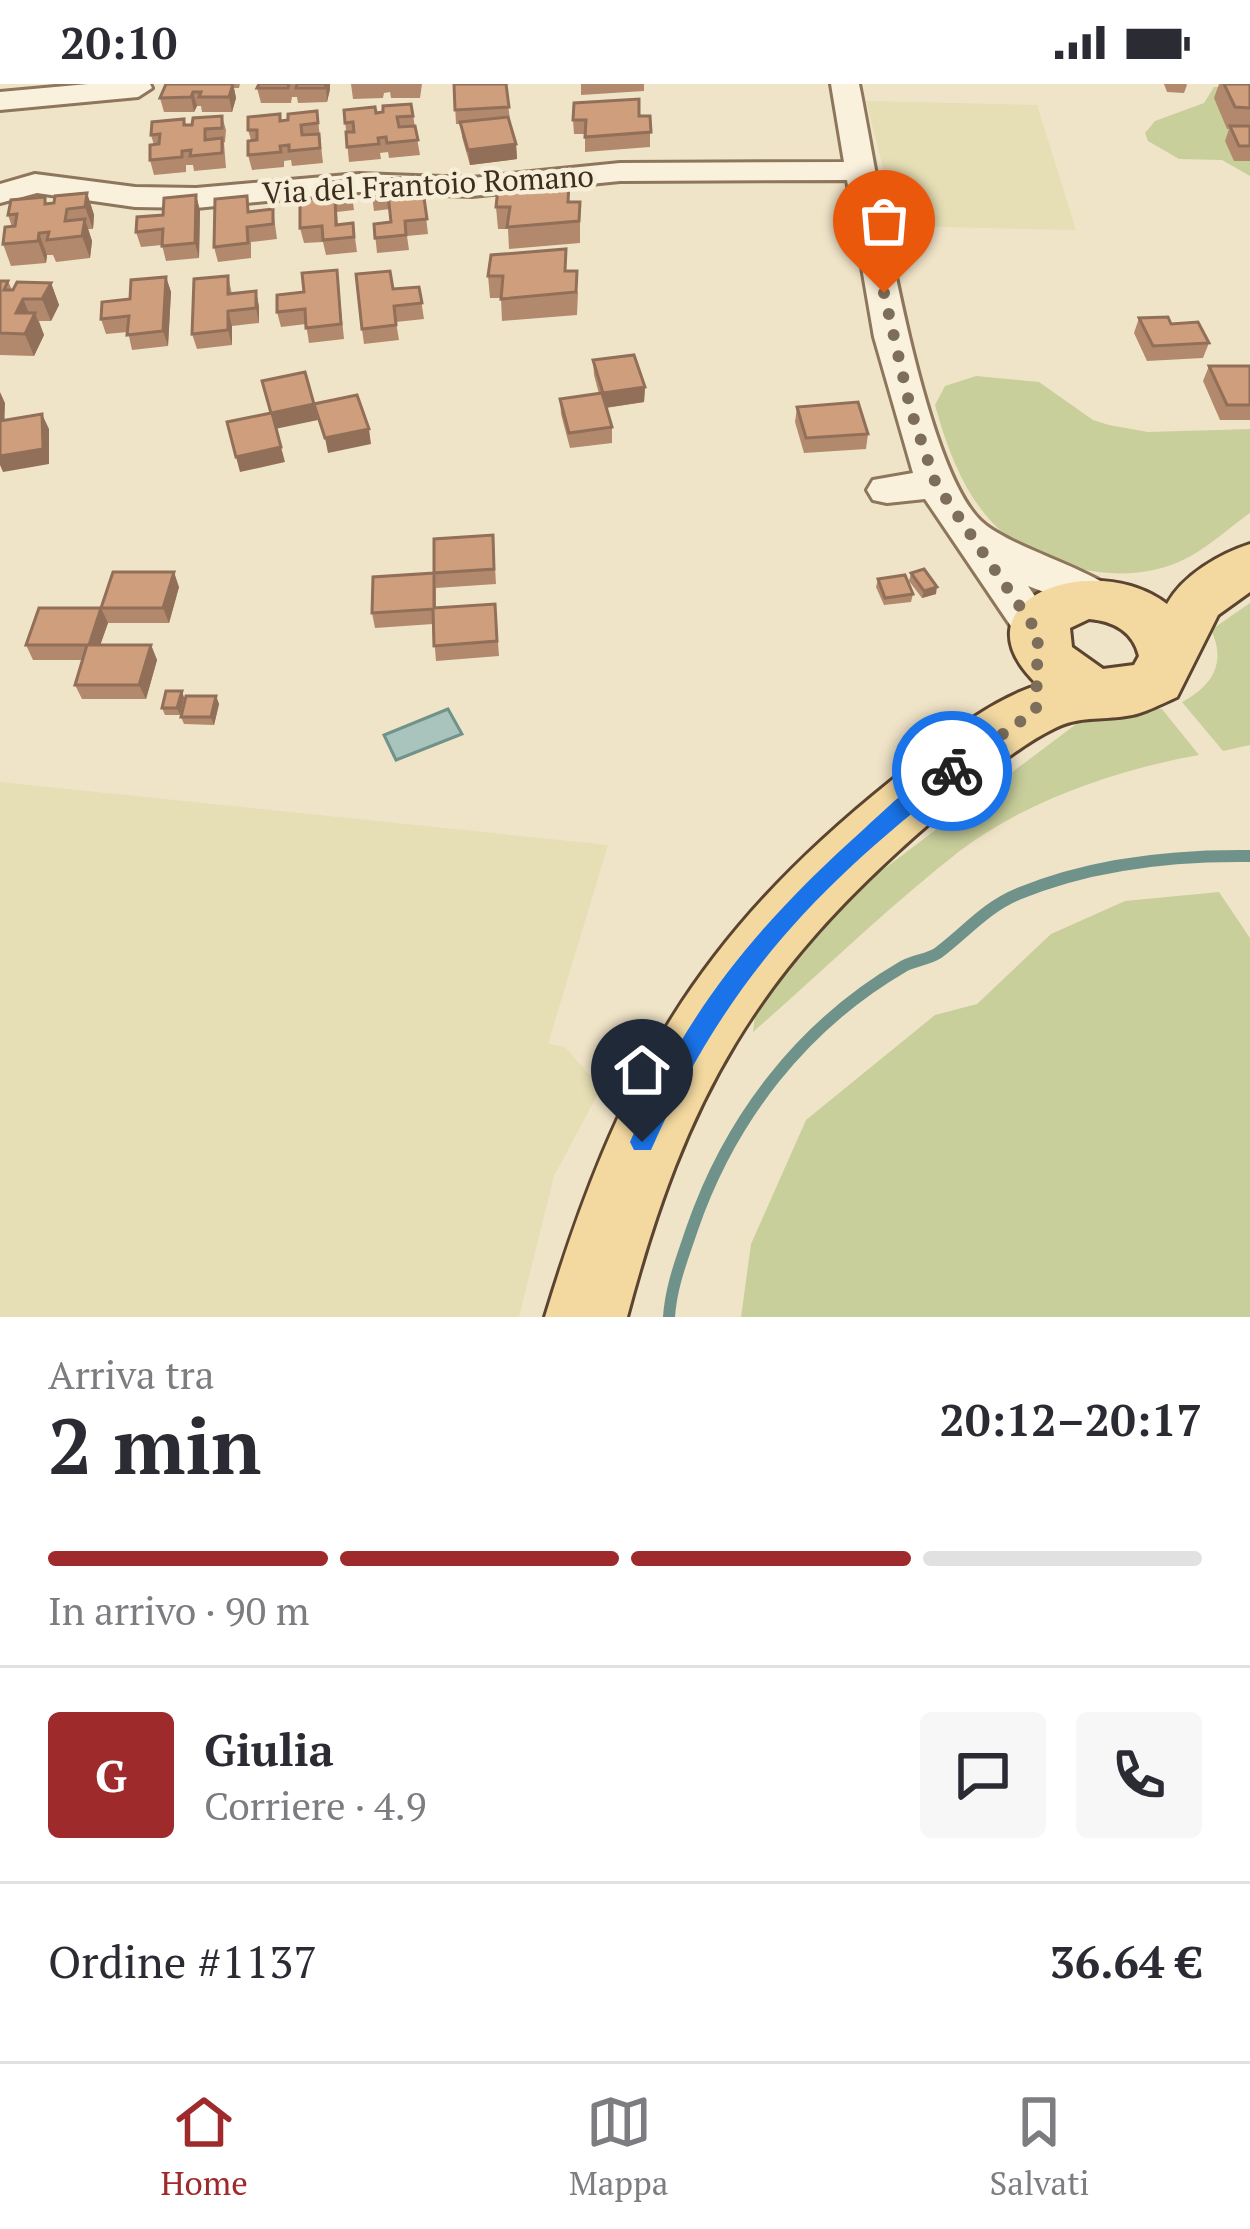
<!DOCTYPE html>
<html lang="it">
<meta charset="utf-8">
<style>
:root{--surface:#fff;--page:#f7f7f7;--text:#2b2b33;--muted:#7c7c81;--line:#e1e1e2;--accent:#9e2a2b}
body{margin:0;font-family:"PT Serif",serif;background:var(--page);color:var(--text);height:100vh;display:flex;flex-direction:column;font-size:45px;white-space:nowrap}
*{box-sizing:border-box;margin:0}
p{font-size:39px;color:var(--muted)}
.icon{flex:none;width:66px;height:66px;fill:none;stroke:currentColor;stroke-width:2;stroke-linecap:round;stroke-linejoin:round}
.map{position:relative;height:1233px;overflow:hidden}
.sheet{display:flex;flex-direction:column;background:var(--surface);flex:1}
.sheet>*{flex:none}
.pin{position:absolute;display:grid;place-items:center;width:102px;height:102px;color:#fff;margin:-123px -51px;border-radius:50% 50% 50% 0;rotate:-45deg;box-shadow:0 0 12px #0007}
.pin .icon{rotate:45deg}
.courier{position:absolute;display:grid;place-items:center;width:120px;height:120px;margin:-60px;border:9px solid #1a73e8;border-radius:50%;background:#fff;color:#222;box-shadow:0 3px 15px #0007}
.head em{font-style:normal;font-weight:700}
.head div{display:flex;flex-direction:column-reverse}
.head{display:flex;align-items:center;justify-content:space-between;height:204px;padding:0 48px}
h1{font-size:78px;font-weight:700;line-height:90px}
.bar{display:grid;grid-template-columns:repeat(4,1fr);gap:18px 12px;align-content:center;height:144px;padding:0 48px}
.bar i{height:15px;border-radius:9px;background:var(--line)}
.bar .active{background:var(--accent)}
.bar p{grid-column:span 4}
.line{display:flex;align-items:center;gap:30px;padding:0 48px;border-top:3px solid var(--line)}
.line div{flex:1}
.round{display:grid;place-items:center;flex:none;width:126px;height:126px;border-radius:12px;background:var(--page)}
.status{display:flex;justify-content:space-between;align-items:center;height:84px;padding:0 60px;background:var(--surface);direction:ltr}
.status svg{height:33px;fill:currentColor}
.tabs{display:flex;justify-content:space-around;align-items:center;height:168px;border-top:3px solid var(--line);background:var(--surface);font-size:33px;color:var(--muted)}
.tabs a{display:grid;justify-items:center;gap:6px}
.tabs .active{color:var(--accent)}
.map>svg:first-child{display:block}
</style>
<div class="status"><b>20:10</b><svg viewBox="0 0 49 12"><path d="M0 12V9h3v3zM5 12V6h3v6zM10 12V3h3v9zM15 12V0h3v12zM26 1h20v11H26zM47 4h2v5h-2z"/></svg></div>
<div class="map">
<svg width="1250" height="1233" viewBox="0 0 1250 1233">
<rect width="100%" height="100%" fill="#f0e4c8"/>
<!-- farmland -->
<g fill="#e6deb5">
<polygon points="866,17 1037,21 1076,146 898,142"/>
<polygon points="0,698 608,761 548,960 565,963 601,1004 554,1092 519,1233 0,1233"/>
</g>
<!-- green -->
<g fill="#c9cf9b">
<polygon points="1214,3 1250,3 1250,92 1222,76 1179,75 1148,57 1145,49 1155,37 1204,19"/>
<path d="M976,292L1039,298L1093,336L1109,341L1148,348L1250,345V429C1230,443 1211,461 1189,473C1161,488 1129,492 1098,488C997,475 960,412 935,321L945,302Z"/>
<path d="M1250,519V661L1223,667L1182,618C1212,602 1227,579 1211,546Z"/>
<path d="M1112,613L1142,624L1162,625L1199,671C1120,685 1025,717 961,766C889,822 822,888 753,948L757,915L852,809Z"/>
<polygon points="1219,808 1250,854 1250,1233 741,1233 751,1160 806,1036 935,931 977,920 1051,850 1125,817"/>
</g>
<!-- water -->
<polygon fill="#a9c4bc" stroke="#6f938a" stroke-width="3" points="448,625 462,650 396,676 384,651"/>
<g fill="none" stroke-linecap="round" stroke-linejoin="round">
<!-- stream -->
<path stroke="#6f938a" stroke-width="12" d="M669,1233C671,1202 682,1175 692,1145C730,1035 802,941 904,882C915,876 927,876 938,869C965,849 986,823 1018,810C1090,780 1172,771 1250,772"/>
<defs>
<g id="minor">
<polygon points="88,0 150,0 152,4 138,13 0,26 0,8"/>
<path d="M831,0H859C878,92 920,379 981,437C1009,464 1109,490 1123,515L1117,526L1102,530L1028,502L1060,549L1053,560L1038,565L1023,560L925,415L887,419L873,416L867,406L873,396L913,389L874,253L847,96L620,97L472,112L359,108L196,124L135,123L37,109L0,119V100L35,90L135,103L196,104L359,90L472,94L620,79L844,78Z"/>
</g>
<path id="major" d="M1250,460V508L1218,531L1177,613C1161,620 1143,630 1126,632C1101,636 1078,632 1055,644C1010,666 969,705 931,738C756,889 686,1011 627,1233H545C618,993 695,854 892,696C937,661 983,619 1038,601C949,517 1093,464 1167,520C1183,491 1219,470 1250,460ZM1089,535C1113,537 1133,547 1139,572L1134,581L1103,585L1072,563L1070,544Z"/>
</defs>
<!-- minor casing -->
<use href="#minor" stroke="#8d765c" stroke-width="6"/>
<!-- major casing -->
<use href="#major" stroke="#5b4430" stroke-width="6"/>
<!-- minor -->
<use href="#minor" fill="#faf1dc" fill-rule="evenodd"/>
<!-- major -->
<use href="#major" fill="#f3d9a0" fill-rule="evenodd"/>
</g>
<!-- wall -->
<g fill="#b2896c">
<polygon points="166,0 240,0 239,4 234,4 236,14 232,28 202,28 201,22 197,22 194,28 164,28 160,14"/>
<polygon points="259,0 330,0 330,5 327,18 298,19 297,13 292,13 291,19 261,19 257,4"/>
<polygon points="351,0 422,0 420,14 391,14 390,8 384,9 383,14 353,15"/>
<polygon points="454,0 509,0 506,1 510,37 516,60 517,75 470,81 462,53 461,40 456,40"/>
<polygon points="581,0 644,0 644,7 581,11"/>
<polygon points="1164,0 1186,0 1187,1 1184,9 1167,8"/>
<polygon points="1219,0 1250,0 1250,77 1234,77 1225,57 1229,45 1227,45 1214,14"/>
<polygon points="411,20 420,71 389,74 388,68 380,69 381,75 349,78 344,26 376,29"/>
<polygon points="317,27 323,79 292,82 291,76 284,77 284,83 252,86 248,71 251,56 248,46"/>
<polygon points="222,32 226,46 225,58 224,59 226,84 194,87 193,81 186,81 186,88 154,91 150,76 154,61 151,51 184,35 186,41"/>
<polygon points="650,32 650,63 585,68 585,50 574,50 573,36"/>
<polygon points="350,96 354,126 337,128 338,141 353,139 357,168 326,171 323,158 304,159 300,144 321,114"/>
<polygon points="370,97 402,109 423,107 428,150 407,152 409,166 377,169 374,140 391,138 390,125 374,127"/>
<polygon points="87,109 94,131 93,145 88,145 92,157 90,174 56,178 53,171 47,171 46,179 11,182 3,160 12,143 8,131"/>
<polygon points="580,118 580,159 509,165 508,145 498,145 496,123"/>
<polygon points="273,125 277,155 251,158 251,174 218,178 214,163"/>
<polygon points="200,126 199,174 166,177 162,161 141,163 136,148"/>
<polygon points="337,186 344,255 309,259 306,240 281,243 277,228"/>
<polygon points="567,187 578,209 577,231 502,237 501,214 490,214 488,192"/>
<polygon points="228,192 232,210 256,207 259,223 259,239 232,242 232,261 197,265 192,250"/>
<polygon points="166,193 171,208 168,262 132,266 128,248 106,250 101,235"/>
<polygon points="0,197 8,197 12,206 51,199 59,221 51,237 39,237 44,251 34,272 0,271"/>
<polygon points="419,203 424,235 396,238 399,256 364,260 362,245 393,205"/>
<polygon points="1139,234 1171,240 1209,259 1203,274 1147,277 1134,249"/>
<polygon points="593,276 645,303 644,318 606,324 612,343 612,359 570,364 561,330 560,315 599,310 594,291"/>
<polygon points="1209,282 1250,282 1250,336 1220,336 1203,297"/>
<polygon points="797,323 868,350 866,365 804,369 795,338"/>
<polygon points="493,451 496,500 436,504 436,524 495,520 499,572 436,577 433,540 375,544 372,529"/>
<polygon points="911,489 936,510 922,514 909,497"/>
<polygon points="878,495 913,510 911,518 884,521 876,503"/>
<polygon points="179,503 169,539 108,539 100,561 151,561 157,576 146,615 82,615 75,601 83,576 33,576 26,561 101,524"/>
<polygon points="182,607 184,614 180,631 165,631 162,624"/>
<polygon points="216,612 219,620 214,641 184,640 181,633"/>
</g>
<!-- shaded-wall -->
<g fill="#916f58">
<polygon points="233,0 236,14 232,28 229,13"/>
<polygon points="326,0 330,0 330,5 327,18"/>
<polygon points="193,8 197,22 194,28 191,13"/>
<polygon points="516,60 517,75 470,81 468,66"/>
<polygon points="87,109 94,131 93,145 85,123"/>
<polygon points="196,111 200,126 199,174 195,159"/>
<polygon points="85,135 92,157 90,174 82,152"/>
<polygon points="39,149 47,171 46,179 38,157"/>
<polygon points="166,193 171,208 168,262 163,247"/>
<polygon points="51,199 59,221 51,237 42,215"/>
<polygon points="256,207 259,223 259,239 256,224"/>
<polygon points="23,215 32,236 35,229 44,251 34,272 16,229"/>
<polygon points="228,227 232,242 232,261 228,246"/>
<polygon points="645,303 644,318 603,324 603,309"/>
<polygon points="0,308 5,319 4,353 0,353"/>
<polygon points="314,320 318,336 275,345 272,329"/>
<polygon points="42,330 49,345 49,380 3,388 0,381 0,372"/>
<polygon points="369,345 371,360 328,369 325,354"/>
<polygon points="281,363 285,378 240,388 236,373"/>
<polygon points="174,488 179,503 169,539 163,524"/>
<polygon points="937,503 936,510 922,514 924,507"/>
<polygon points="101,524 108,539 95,576 89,561"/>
<polygon points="151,561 157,576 146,615 139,601"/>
<polygon points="182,607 184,614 180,631 177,624"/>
<polygon points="216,612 219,620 214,641 211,633"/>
</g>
<!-- building -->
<g fill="#cf9f7d" stroke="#916f58" stroke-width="3">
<polygon points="166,0 233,0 229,13 199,13 201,8 193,8 191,13 160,14"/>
<polygon points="259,0 289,0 288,4 257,4"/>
<polygon points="297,0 326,0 325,4 296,4"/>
<polygon points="454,0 506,0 509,23 455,26"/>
<polygon points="1224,0 1250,0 1250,24 1235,23"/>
<polygon points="639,15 639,32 650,32 651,48 585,53 586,36 573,36 574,19"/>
<polygon points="411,20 413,32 397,33 399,43 415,42 418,56 387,59 386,53 378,54 379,60 347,63 346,48 354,48 353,38 345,39 344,26 375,23 376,29 383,28 383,22"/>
<polygon points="317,27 318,39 301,41 302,51 319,50 320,64 289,67 289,61 280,62 281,68 248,71 248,57 257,56 257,46 248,46 248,33 280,30 280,37 288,36 288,30"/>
<polygon points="222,32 222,44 205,45 205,56 222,54 222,69 190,72 191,66 182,67 182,73 150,76 150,61 159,60 160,50 151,51 152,38 184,35 184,41 192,41 193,34"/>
<polygon points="508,33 516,60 468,66 460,38"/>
<polygon points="1230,42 1250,42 1250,62 1239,62"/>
<polygon points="400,94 402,109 423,107 427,135 405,137 406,151 375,154 374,140 391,138 388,110 371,112 370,97"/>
<polygon points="350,96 352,111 335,113 336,141 353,139 354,153 323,156 322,142 300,144 300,115 321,114 321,99"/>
<polygon points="569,99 568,118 580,118 579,137 507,143 510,123 496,123 498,104"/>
<polygon points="87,109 85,123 67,125 65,137 85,135 82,152 47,156 49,148 39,149 38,157 3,160 5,143 15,142 17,130 8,131 11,116 45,113 45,120 54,119 55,112"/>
<polygon points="196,111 195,159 162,162 163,145 136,148 137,133 163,131 164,114"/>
<polygon points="247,112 248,128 273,125 273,140 247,143 248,159 214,163 215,115"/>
<polygon points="566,165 565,187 577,187 576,208 501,215 503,192 488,192 491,171"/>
<polygon points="337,186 341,240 306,244 305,225 277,228 277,211 304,208 302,189"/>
<polygon points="390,187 393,205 419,203 422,219 394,222 396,241 362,245 356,190"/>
<polygon points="228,192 228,210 256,207 256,224 228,227 228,246 192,250 194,195"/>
<polygon points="166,193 163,247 127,251 129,232 101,235 102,218 130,215 131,196"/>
<polygon points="0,197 8,197 4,206 13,206 17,198 51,199 42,215 23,215 16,229 35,229 25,250 0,249"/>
<polygon points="1168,233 1171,240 1198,238 1209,259 1153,262 1139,234"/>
<polygon points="634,271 645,303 603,309 593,276"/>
<polygon points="1209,282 1250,282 1250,321 1227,321"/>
<polygon points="305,288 314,320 272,329 281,363 236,373 227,338 271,329 262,297"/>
<polygon points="602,309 612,343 569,349 560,315"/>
<polygon points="357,311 369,345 325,354 314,320"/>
<polygon points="858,318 868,350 806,354 797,323"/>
<polygon points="42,330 43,365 0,372 0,337"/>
<polygon points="493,451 494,485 434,489 434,524 495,520 497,557 434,562 433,525 372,529 373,493 434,489 434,455"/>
<polygon points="924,485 937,503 924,507 911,489"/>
<polygon points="113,488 174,488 163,524 101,524"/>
<polygon points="905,491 913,510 885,514 878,495"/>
<polygon points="39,524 101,524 89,561 151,561 139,601 75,601 87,561 26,561"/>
<polygon points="166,607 182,607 177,624 162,624"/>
<polygon points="186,612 216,612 211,633 181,633"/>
</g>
<!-- route -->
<path fill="#1a73e8" d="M952,678L959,681V692C814,804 726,898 651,1066H634L630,1058C686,926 759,839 864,745C889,722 920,691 952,678Z"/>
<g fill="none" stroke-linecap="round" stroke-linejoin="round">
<!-- done -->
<polyline stroke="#7c6e5b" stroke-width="12" stroke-dasharray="0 21.6" points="884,209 911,327 936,400 1038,549 1036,626 952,687"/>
</g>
<g text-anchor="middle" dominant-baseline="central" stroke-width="9" stroke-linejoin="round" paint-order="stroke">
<!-- far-street labels -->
<g font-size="30" fill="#3d2e20" stroke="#f7eed8">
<text transform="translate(428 100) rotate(-3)">Via del Frantoio Romano</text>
</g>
</g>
</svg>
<div class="pin" style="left:884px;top:209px;background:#ea580c"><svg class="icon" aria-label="bag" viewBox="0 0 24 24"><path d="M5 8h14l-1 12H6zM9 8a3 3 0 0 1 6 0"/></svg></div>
<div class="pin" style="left:642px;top:1058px;background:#1f2937"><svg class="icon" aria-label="home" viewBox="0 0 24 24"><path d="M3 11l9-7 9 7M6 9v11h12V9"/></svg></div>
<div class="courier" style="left:952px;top:687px"><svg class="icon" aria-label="bike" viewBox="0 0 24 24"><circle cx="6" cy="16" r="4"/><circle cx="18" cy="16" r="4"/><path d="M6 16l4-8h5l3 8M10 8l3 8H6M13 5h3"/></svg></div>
</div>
<section class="sheet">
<div class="head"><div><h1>2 min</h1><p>Arriva tra</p></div><em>20:12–20:17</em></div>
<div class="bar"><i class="active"></i><i class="active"></i><i class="active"></i><i></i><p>In arrivo · 90 m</p></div>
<div class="line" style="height:216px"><b class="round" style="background:var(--accent);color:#fff">G</b><div><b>Giulia</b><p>Corriere · 4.9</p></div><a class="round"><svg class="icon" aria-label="chat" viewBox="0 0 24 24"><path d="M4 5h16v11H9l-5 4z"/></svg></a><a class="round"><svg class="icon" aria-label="phone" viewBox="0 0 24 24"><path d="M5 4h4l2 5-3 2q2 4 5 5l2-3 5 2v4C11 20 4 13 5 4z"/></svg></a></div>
<div class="line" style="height:156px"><div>Ordine #1137</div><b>36.64 €</b></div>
</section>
<nav class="tabs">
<a class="active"><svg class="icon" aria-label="home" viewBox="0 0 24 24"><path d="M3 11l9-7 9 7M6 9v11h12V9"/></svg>Home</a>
<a><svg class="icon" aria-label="map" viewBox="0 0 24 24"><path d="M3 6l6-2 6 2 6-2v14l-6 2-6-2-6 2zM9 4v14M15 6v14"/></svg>Mappa</a>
<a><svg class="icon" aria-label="saved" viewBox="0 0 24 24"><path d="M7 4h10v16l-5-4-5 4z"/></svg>Salvati</a>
</nav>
